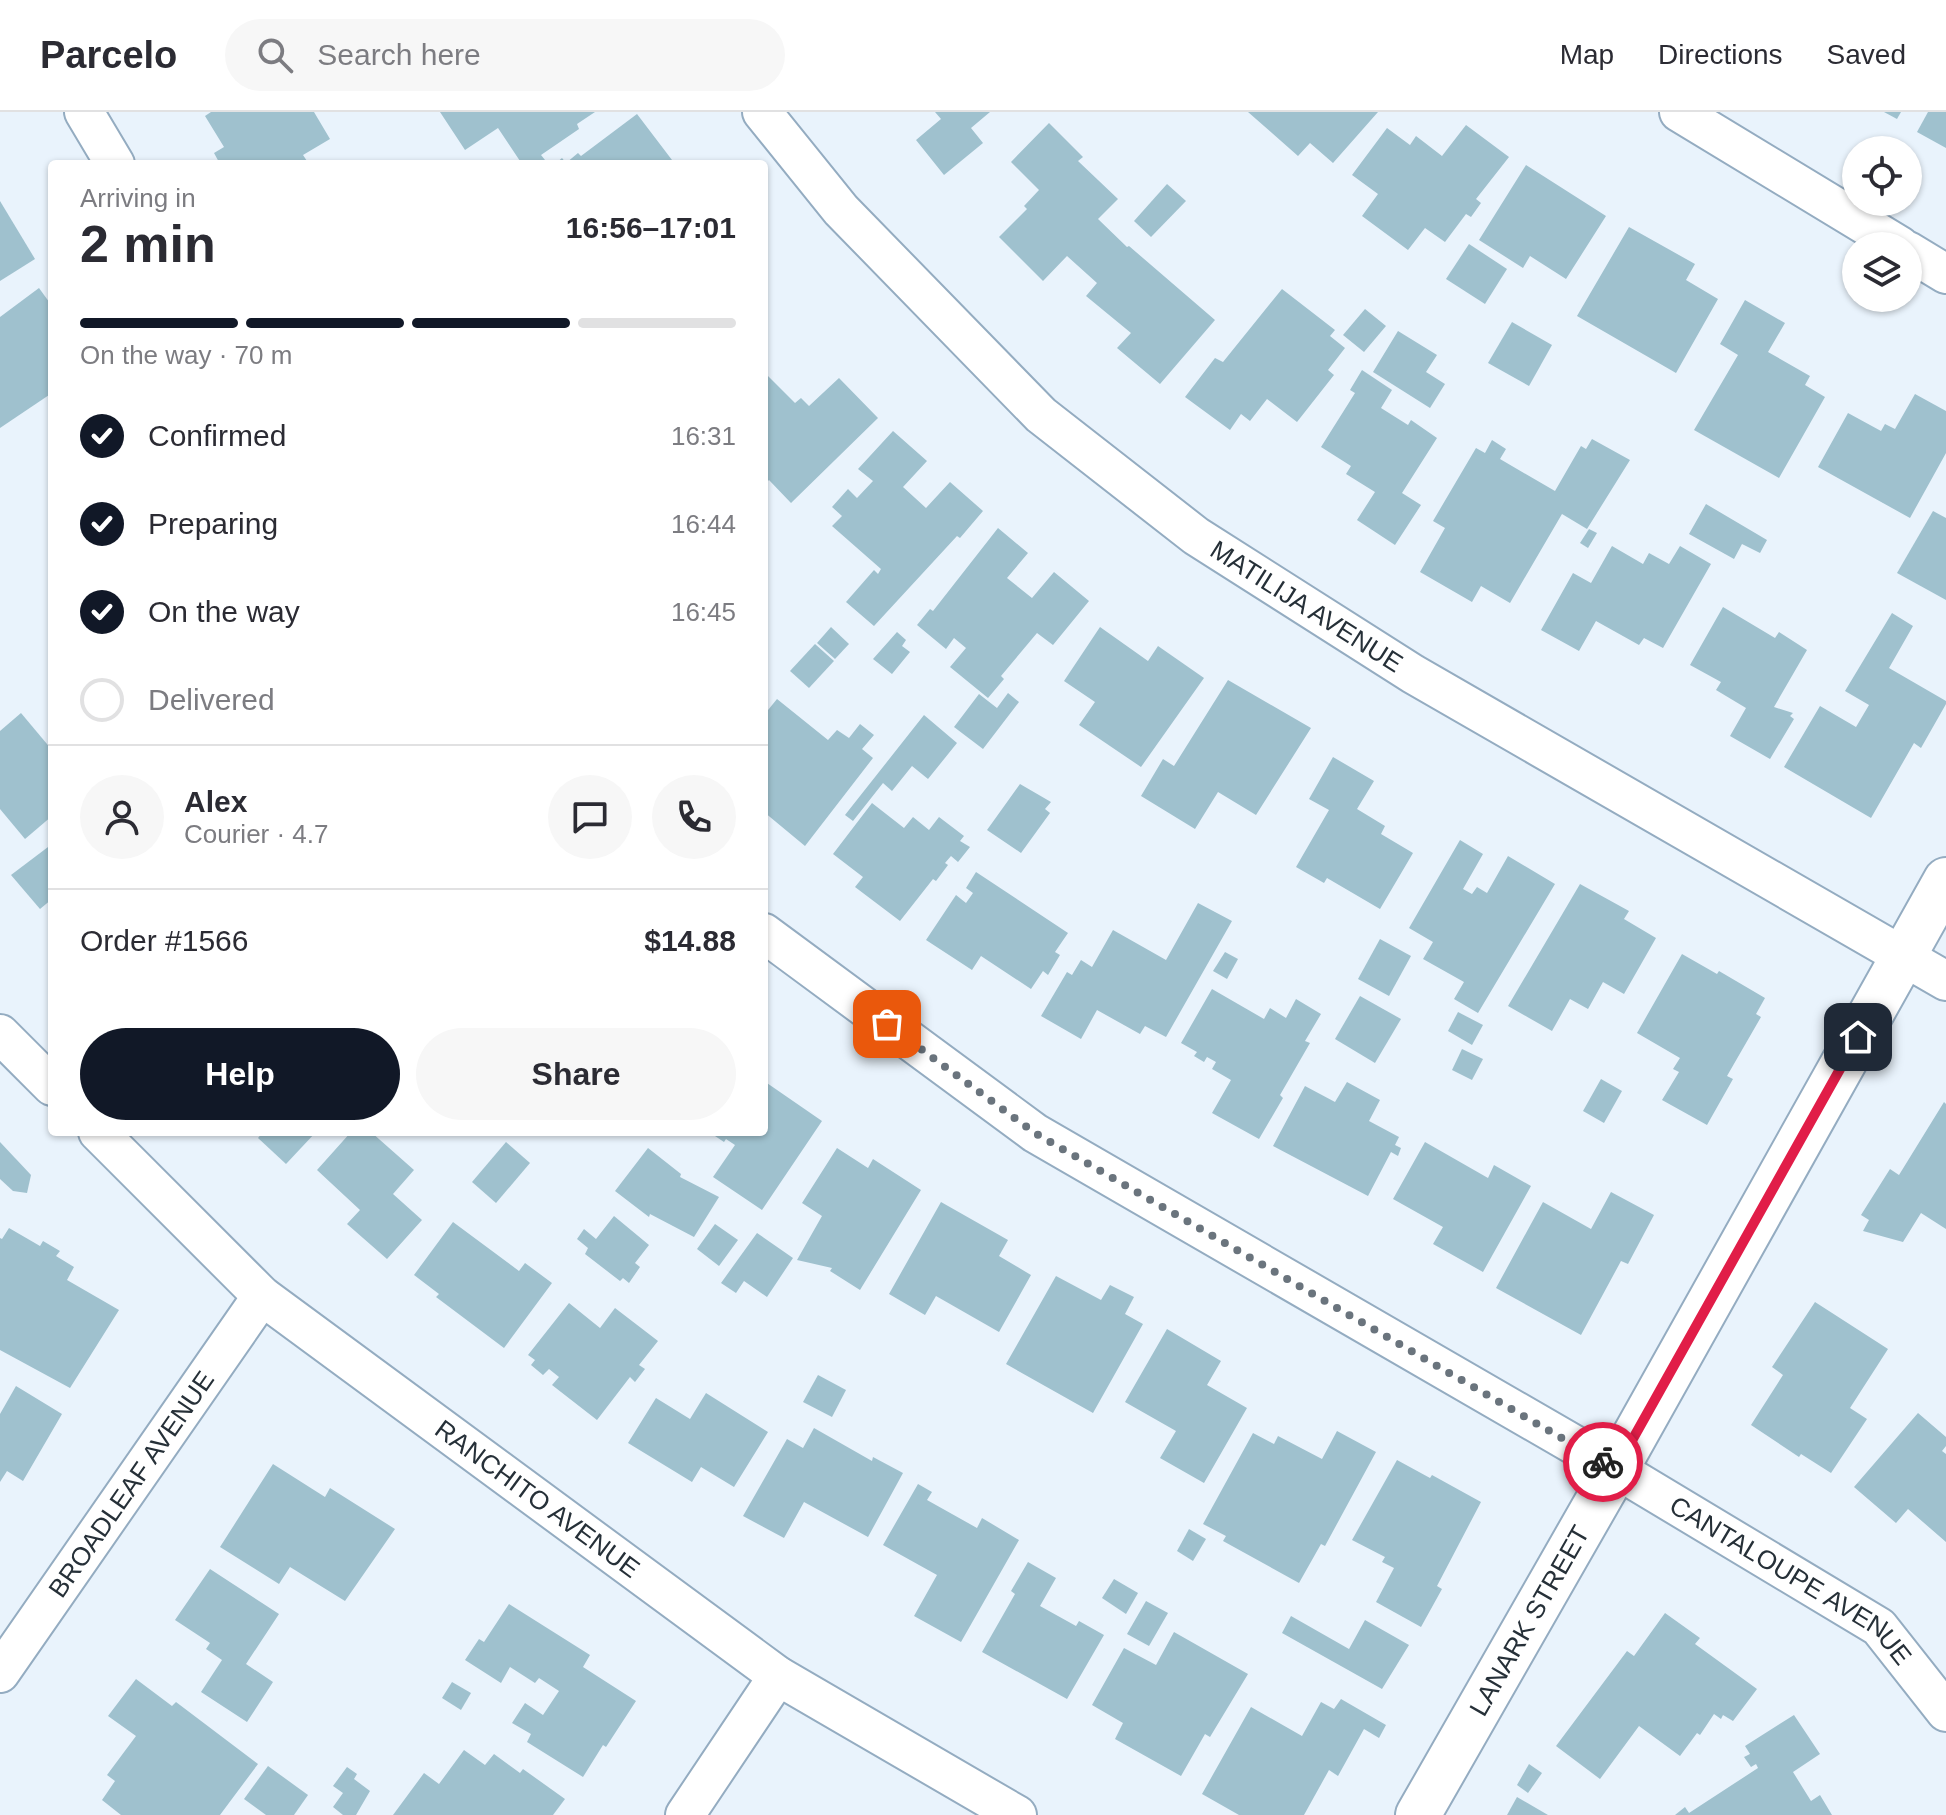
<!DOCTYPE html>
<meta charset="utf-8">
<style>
:root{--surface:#fff;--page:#f7f7f7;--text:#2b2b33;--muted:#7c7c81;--line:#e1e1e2;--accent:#111827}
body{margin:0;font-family:Arial,sans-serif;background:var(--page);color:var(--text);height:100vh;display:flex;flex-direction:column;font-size:30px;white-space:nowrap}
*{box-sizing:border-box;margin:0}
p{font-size:26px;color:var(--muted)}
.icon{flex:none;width:44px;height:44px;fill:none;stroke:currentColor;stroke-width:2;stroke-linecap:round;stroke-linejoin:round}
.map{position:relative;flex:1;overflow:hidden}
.details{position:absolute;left:48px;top:48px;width:720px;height:976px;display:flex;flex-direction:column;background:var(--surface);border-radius:8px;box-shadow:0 2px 6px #0004}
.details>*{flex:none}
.tools{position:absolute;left:1842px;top:24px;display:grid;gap:16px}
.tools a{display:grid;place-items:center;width:80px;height:80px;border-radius:50%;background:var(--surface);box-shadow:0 2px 6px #0004;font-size:40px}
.pin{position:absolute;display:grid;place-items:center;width:68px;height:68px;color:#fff;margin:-34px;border-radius:16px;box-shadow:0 4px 12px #0006}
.courier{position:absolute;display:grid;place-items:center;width:80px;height:80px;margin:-40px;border:6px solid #e11d48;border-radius:50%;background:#fff;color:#222;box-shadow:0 2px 10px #0007}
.overview em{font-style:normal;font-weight:700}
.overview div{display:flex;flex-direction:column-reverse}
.overview{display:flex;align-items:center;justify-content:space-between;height:136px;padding:0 32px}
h1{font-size:52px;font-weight:700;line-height:60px}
.bar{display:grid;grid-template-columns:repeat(4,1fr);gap:12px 8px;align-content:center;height:96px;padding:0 32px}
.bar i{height:10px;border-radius:6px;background:var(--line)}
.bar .current{background:var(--accent)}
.bar p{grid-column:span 4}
.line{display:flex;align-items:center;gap:20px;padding:0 32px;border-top:2px solid var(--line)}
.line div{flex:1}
.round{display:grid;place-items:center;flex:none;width:84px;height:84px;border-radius:42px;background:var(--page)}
ol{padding:0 32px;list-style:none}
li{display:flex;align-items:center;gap:24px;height:88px}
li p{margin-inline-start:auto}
li .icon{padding:8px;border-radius:50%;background:var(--accent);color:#fff;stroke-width:4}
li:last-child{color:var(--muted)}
li i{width:44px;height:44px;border:4px solid var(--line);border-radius:50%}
.primary-button{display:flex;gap:16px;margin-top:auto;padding:16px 32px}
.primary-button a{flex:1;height:92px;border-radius:48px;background:var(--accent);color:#fff;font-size:32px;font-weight:700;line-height:92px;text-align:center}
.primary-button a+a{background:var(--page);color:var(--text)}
header{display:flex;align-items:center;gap:48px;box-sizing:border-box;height:112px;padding:0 40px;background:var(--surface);border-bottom:2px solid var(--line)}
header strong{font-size:38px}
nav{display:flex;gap:44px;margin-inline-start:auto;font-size:28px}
.search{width:560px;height:72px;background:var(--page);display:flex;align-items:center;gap:20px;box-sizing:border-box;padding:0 28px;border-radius:44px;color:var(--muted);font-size:30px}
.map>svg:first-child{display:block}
</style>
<header>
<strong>Parcelo</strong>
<div class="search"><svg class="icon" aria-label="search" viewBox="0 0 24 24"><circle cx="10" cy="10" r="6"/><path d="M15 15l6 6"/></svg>Search here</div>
<nav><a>Map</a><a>Directions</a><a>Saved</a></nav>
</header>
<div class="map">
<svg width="1946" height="1703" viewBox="0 0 1946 1703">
<rect width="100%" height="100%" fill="#e9f3fc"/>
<!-- building -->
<g fill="#9fc1ce">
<polygon points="211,0 314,0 330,27 303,43 309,52 220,52 214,41 224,35 205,4"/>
<polygon points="440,0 595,0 577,12 579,17 541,43 545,48 539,52 522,52 498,16 465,38"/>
<polygon points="935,0 990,0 971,16 983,31 944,63 916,28 941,7"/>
<polygon points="1248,0 1378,0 1333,51 1310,31 1298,44"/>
<polygon points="1884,0 1901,0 1897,7"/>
<polygon points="1928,0 1946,0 1946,36 1917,20"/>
<polygon points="637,2 672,48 672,52 555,52 562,46 566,51 578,41 581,44"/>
<polygon points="1049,11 1083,45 1078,49 1118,87 1098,107 1127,135 1129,134 1215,208 1160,272 1117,236 1131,221 1086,184 1097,171 1067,144 1043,169 999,125 1027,97 1024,94 1039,78 1011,50"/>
<polygon points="1466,13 1509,45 1476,87 1481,91 1471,105 1466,102 1445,130 1425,116 1408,138 1362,104 1378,82 1352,63 1387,16 1410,33 1416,24 1442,44"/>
<polygon points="1526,53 1606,104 1566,167 1530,144 1523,156 1479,128"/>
<polygon points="1167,72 1186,89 1151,125 1134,109"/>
<polygon points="0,89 35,147 0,169"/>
<polygon points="1629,115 1695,152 1686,168 1718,187 1676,261 1577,204"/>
<polygon points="1469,132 1507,157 1485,192 1446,167"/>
<polygon points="39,176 52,194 52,281 0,316 0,205"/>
<polygon points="1282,177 1335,218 1330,224 1345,236 1328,258 1334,263 1297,310 1267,287 1250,309 1241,302 1230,318 1185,285 1215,246 1223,250"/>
<polygon points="1745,188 1785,211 1768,240 1810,264 1805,273 1825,285 1779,366 1694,318 1738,243 1720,232"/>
<polygon points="1365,197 1386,214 1364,240 1343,223"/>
<polygon points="1512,210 1552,233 1529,274 1488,251"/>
<polygon points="1398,219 1437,243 1426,260 1445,272 1430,296 1373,260"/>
<polygon points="1362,258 1392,278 1381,296 1408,313 1411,308 1437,326 1402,381 1421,393 1395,433 1357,408 1375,380 1346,362 1351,354 1321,335 1355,281 1350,278"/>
<polygon points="768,264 795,291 801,286 809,294 839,266 878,306 791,391 769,368 764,373 764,268"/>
<polygon points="1915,282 1946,299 1946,341 1910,406 1818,355 1848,301 1881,319 1885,312 1895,317"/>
<polygon points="893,319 927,349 903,375 926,396 950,370 983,399 960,426 957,424 874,514 846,490 874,458 878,462 881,457 832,414 842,404 832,395 848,377 857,386 873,369 858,357"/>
<polygon points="1592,327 1630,348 1587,417 1562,402 1510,491 1481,474 1472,490 1420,460 1445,416 1433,409 1476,336 1485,341 1492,328 1506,337 1500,347 1555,379 1581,334 1586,337"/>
<polygon points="1706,392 1767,428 1760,441 1742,432 1734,447 1689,422"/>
<polygon points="1933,399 1946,406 1946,488 1897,461"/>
<polygon points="998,416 1028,441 1007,466 1032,486 1054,460 1089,489 1053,533 1037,521 1001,564 1004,567 988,586 950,555 966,536 954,526 946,537 917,513 930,497 933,499"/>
<polygon points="1589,417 1597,421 1588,436 1580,431"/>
<polygon points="1612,434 1643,452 1649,441 1669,452 1680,434 1711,452 1663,536 1644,526 1639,533 1596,509 1579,539 1541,518 1573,461 1591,471"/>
<polygon points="1723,495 1775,526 1779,520 1807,538 1774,595 1793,601 1790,604 1794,607 1770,647 1730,624 1746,596 1716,578 1721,570 1690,553"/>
<polygon points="1892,501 1913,514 1889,556 1946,589 1946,592 1921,636 1914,631 1871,706 1784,655 1820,594 1856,615 1869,593 1845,579"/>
<polygon points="831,515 849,532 835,547 817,531"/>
<polygon points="1100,515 1148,549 1158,534 1204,566 1141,655 1079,613 1095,590 1064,569"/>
<polygon points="897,520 906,528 902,534 910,540 892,562 873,547"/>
<polygon points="815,532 834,549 809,576 790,559"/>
<polygon points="1228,568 1311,616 1256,703 1218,680 1195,717 1141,684 1163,647 1174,654"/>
<polygon points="1008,581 1019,590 983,637 954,615 979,582 997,596"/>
<polygon points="777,587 828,628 837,618 849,626 860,612 874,623 862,637 873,646 805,734 764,700 764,603"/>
<polygon points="21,601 52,638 52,704 25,727 0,697 0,619"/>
<polygon points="924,603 957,631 928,667 912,654 892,679 883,671 853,709 845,703"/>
<polygon points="1333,645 1374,669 1357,697 1385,714 1381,722 1413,741 1380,797 1327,766 1324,771 1296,755 1329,698 1309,687"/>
<polygon points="1020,672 1051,690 1045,697 1050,701 1021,741 987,718"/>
<polygon points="872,691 904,716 913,705 929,718 939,705 964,724 960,729 970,735 958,750 951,744 945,751 948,753 936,769 933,767 900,809 855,775 863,765 833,742"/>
<polygon points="1460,728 1483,742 1463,777 1472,782 1477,775 1487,781 1508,744 1555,772 1478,901 1454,887 1464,870 1423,847 1433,830 1409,816"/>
<polygon points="52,732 52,787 40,797 11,763"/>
<polygon points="976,760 1068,821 1055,840 1060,843 1048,863 1043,859 1031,877 981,844 972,858 926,828 956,783 966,791 973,781 966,776"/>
<polygon points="1580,772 1629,799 1624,807 1656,826 1624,882 1603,870 1588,897 1570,887 1552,919 1508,894"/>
<polygon points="1198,791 1232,809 1166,925 1145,914 1140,922 1097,898 1081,927 1041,904 1067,860 1072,863 1081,848 1092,855 1113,818 1166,848"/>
<polygon points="1380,827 1411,844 1389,884 1358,867"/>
<polygon points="1225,840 1238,847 1227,867 1213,859"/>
<polygon points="1682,842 1717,862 1719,859 1765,886 1756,902 1761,905 1727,964 1733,967 1707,1013 1662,988 1679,960 1673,957 1680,946 1637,921"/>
<polygon points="1212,877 1264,907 1270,896 1286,906 1296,887 1321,902 1305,929 1310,931 1280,983 1283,986 1259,1027 1212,1001 1231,968 1212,957 1216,950 1207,945 1204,950 1194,944 1197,940 1181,931"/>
<polygon points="1360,884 1401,907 1375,951 1335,927"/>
<polygon points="1458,900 1483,913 1472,933 1448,919"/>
<polygon points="1462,937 1483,947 1472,968 1452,958"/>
<polygon points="1601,967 1622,979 1604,1011 1583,999"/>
<polygon points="764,969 822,1009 762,1098 713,1065 735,1033 726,1027 724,1030 709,1020 764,1020"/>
<polygon points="1347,970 1380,988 1369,1009 1399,1025 1395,1033 1401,1036 1398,1044 1391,1040 1368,1084 1273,1034 1305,974 1335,990"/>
<polygon points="1944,990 1946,992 1946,1117 1921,1101 1903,1130 1863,1119 1869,1108 1861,1103 1890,1057 1899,1063"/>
<polygon points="263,1020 316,1020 286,1052 258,1026"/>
<polygon points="351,1020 371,1020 414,1058 393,1082 422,1108 387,1147 347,1112 360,1098 317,1058"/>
<polygon points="0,1030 31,1063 27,1081 13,1079 0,1067"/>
<polygon points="506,1030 530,1051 496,1091 472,1070"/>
<polygon points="1425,1030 1488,1066 1494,1053 1531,1074 1483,1160 1433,1132 1443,1115 1393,1087"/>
<polygon points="648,1036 681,1062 680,1065 719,1085 694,1125 650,1102 649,1105 615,1079"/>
<polygon points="837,1036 868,1056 873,1047 921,1078 860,1178 830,1159 832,1156 797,1148 822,1104 802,1091"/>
<polygon points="1611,1080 1654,1103 1628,1152 1621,1149 1581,1223 1496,1176 1543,1090 1591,1117"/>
<polygon points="941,1090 1008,1128 999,1144 1031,1163 999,1220 936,1184 925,1203 889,1182"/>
<polygon points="614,1104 649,1133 635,1151 640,1155 629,1171 623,1166 620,1169 585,1142 588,1136 577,1127 584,1117 596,1127"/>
<polygon points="453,1110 519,1159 525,1151 552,1171 504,1236 436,1185 439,1182 414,1163"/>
<polygon points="715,1112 738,1128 719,1154 697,1137"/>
<polygon points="9,1116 40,1134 43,1129 60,1139 56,1144 74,1155 67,1168 119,1198 70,1276 0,1238 0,1126 2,1127"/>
<polygon points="757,1121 793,1146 767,1185 744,1169 736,1181 721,1171"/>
<polygon points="1056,1164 1101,1188 1110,1173 1134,1185 1125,1202 1143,1212 1093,1301 1006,1252"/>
<polygon points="1815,1190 1888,1237 1850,1296 1867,1307 1831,1361 1801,1342 1799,1345 1751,1313 1783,1263 1772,1255"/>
<polygon points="569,1191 600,1216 615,1196 658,1229 639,1253 645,1257 635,1270 630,1265 597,1308 552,1273 559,1265 549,1257 543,1263 531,1253 535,1248 528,1243"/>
<polygon points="1167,1217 1221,1249 1207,1273 1247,1296 1204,1371 1160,1346 1176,1319 1125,1290"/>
<polygon points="818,1263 846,1278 832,1305 803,1290"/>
<polygon points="16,1274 62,1302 23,1369 7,1359 0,1370 0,1302"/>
<polygon points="706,1281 768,1320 734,1375 701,1355 692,1370 628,1331 656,1286 690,1307"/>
<polygon points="1918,1301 1946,1325 1946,1334 1942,1339 1946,1342 1946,1430 1908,1397 1896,1411 1854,1375"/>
<polygon points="814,1316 872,1349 873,1345 903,1361 868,1425 804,1390 784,1426 743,1404 787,1327 803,1336"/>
<polygon points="1337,1319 1376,1340 1325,1434 1321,1432 1299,1471 1223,1429 1226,1424 1203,1412 1253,1321 1274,1332 1278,1324 1322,1347"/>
<polygon points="1397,1348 1430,1366 1432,1363 1481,1390 1437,1474 1442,1477 1421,1515 1376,1490 1394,1456 1382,1450 1385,1445 1352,1428"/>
<polygon points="273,1352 325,1385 330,1376 395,1417 345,1489 290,1455 279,1472 220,1435"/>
<polygon points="918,1372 932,1380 927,1388 977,1416 982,1406 1019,1428 961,1530 914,1504 937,1463 883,1433"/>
<polygon points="1189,1417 1206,1427 1193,1449 1177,1439"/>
<polygon points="1028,1450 1056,1466 1040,1494 1076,1514 1079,1509 1104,1523 1067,1587 982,1540 1015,1482 1011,1479"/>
<polygon points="210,1457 279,1502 246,1552 273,1570 247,1610 201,1580 222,1548 206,1537 210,1531 175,1508"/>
<polygon points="1114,1467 1138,1481 1126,1502 1102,1486"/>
<polygon points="1146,1489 1168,1501 1149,1534 1127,1522"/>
<polygon points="509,1492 590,1543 583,1555 636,1589 606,1635 603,1633 583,1665 527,1630 531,1622 512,1611 525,1591 543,1603 559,1579 539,1566 535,1571 510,1555 501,1571 465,1548 479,1527 484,1530"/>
<polygon points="1665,1501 1700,1526 1695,1532 1757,1577 1733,1609 1723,1603 1721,1607 1714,1602 1700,1623 1697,1621 1680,1644 1639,1614 1600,1667 1556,1634 1627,1539 1634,1544"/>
<polygon points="1291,1504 1349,1537 1365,1508 1409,1533 1382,1577 1282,1521"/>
<polygon points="1174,1520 1248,1562 1210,1625 1205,1622 1181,1664 1115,1627 1123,1611 1092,1593 1124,1536 1156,1553"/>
<polygon points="136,1567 172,1594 176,1590 258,1652 220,1703 121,1703 102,1688 115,1669 107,1663 136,1624 108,1604"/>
<polygon points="452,1570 471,1581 461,1598 442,1586"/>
<polygon points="1341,1587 1386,1613 1379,1626 1364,1617 1338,1664 1329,1658 1304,1703 1239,1703 1202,1682 1251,1595 1302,1624 1321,1590 1334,1597"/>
<polygon points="1794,1603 1820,1642 1793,1660 1811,1689 1820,1683 1832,1703 1675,1703 1685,1695 1689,1701 1758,1656 1756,1652 1751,1655 1744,1645 1750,1642 1745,1634"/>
<polygon points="464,1638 485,1653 494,1642 520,1661 523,1657 565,1687 553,1703 393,1703 424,1661 439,1672"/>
<polygon points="1529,1652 1542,1661 1528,1681 1517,1673"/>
<polygon points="268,1654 308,1683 294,1703 266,1703 244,1687"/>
<polygon points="347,1655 357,1662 354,1667 370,1679 356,1703 343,1703 333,1695 343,1681 333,1674"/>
<polygon points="1517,1685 1548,1703 1507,1703"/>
</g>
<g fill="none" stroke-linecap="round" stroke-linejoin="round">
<defs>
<g id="minor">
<polyline points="84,0 115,52"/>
<path id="s1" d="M762,0L841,98L1041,303L1196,424L1413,562L1946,869"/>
<polyline points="1679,0 1900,134"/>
<polyline points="1908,139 1946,162"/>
<path id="s2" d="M764,821L1035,1021L1616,1357L1879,1515L1946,1600"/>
<polyline points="0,922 52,974"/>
<path id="s3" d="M98,1020L262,1184L778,1564L1017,1703"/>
<path id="s4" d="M0,1561L262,1184"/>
<polyline points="685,1703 778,1564"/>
</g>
<g id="tertiary">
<path id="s5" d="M1418,1703L1616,1357L1946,768"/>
</g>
</defs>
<!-- minor casing -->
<use href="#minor" stroke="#94acc1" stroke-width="42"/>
<!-- tertiary casing -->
<use href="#tertiary" stroke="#94acc1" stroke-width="48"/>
<!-- minor -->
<use href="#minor" stroke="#fff" stroke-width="38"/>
<!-- tertiary -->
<use href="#tertiary" stroke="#fff" stroke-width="44"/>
</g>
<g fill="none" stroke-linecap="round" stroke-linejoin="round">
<!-- done -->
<polyline stroke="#6a747d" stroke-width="8" stroke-dasharray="0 14.4" points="887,912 1035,1021 1603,1350"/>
<!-- route -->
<polyline stroke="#e11d48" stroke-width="10" points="1603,1350 1616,1357 1858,925"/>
</g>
<g text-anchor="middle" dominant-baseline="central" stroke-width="8" stroke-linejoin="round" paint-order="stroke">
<!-- street labels -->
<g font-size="26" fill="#263038" stroke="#fff">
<text stroke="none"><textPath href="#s1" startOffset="740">MATILIJA AVENUE</textPath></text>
<text stroke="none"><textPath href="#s4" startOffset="230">BROADLEAF AVENUE</textPath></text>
<text stroke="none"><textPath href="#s3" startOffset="574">RANCHITO AVENUE</textPath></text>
<text stroke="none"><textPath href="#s2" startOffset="1216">CANTALOUPE AVENUE</textPath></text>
<text stroke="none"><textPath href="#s5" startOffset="224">LANARK STREET</textPath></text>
</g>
</g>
</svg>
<div class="tools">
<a><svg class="icon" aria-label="locate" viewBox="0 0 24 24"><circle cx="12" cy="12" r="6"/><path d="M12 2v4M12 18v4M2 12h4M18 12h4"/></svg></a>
<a><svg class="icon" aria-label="layers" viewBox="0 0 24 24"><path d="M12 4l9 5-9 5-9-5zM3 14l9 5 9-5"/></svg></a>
</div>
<div class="pin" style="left:887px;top:912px;background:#ea580c"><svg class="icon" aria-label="bag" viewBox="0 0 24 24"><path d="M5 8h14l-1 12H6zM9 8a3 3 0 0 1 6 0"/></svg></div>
<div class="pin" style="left:1858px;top:925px;background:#1f2937"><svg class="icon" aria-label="home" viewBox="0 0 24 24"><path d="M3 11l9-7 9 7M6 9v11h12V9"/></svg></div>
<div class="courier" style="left:1603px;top:1350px"><svg class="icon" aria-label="bike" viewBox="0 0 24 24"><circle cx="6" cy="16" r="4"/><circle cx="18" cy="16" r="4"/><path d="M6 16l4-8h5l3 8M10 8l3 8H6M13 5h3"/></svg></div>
<section class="details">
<div class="overview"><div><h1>2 min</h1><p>Arriving in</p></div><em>16:56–17:01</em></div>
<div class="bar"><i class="current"></i><i class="current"></i><i class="current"></i><i></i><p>On the way · 70 m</p></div>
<ol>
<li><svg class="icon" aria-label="check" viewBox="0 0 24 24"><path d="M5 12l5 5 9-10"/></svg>Confirmed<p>16:31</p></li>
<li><svg class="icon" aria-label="check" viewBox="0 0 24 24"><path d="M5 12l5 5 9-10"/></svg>Preparing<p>16:44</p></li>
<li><svg class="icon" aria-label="check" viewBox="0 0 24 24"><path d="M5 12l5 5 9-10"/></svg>On the way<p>16:45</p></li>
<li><i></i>Delivered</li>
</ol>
<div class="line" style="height:144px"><a class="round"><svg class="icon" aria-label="person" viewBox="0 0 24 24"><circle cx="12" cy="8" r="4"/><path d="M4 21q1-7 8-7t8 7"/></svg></a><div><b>Alex</b><p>Courier · 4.7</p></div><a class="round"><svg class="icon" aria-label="chat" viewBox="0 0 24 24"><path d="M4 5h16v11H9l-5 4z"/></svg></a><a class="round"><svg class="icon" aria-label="phone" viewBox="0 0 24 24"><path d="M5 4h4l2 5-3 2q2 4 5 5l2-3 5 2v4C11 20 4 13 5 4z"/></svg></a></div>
<div class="line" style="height:104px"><div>Order #1566</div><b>$14.88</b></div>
<div class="primary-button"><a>Help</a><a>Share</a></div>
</section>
</div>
